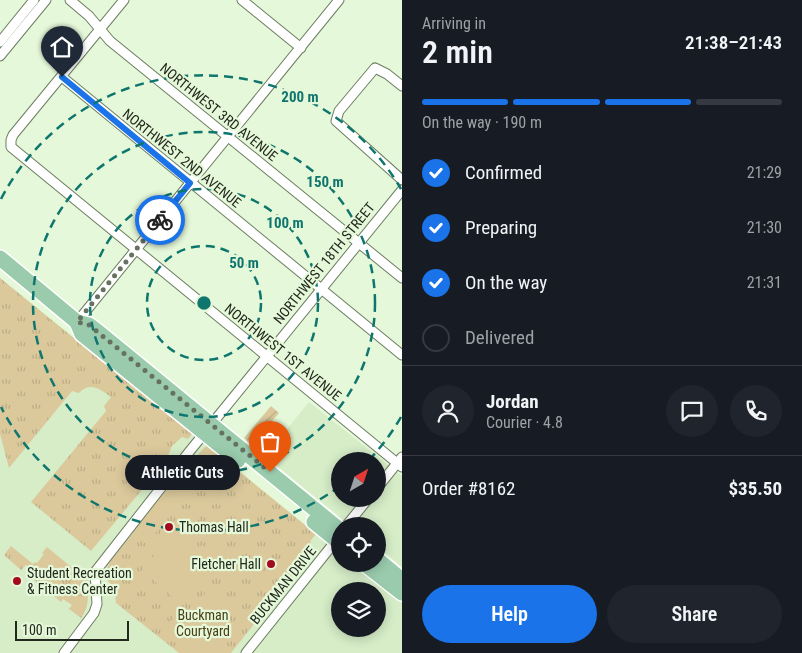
<!DOCTYPE html>
<meta charset="utf-8">
<style>
:root{--surface:#171b24;--page:#20242c;--text:#f1f3f6;--muted:#9ea1a6;--line:#363941;--accent:#1a73e8}
body{margin:0;font-family:"Roboto Condensed",sans-serif;background:var(--page);color:var(--text);height:100vh;display:flex;flex-direction:column;font-size:19px;white-space:nowrap}
*{box-sizing:border-box;margin:0}
p{font-size:16px;color:var(--muted)}
.icon{flex:none;width:28px;height:28px;fill:none;stroke:currentColor;stroke-width:2;stroke-linecap:round;stroke-linejoin:round}
.map{position:relative;flex:1;overflow:hidden}
.sheet{display:flex;flex-direction:column;background:var(--surface);width:400px}
.sheet>*{flex:none}
.needle{width:32px;rotate:39deg}
.fabs{position:absolute;left:331px;top:452px;display:grid;gap:10px}
.fabs a{display:grid;place-items:center;width:55px;height:55px;border-radius:50%;background:var(--surface);box-shadow:0 2px 12px #0003;font-size:25px}
.scale{position:absolute;left:15px;bottom:12px;width:114px;box-sizing:border-box;padding-left:5px;border:2px solid #22281d;border-top:0;font-size:14px;line-height:18px;white-space:nowrap;color:#22281d;-webkit-text-stroke:4px #e5f8d9;paint-order:stroke}
.pin{position:absolute;display:grid;place-items:center;width:42px;height:42px;color:#fff;margin:-51px -21px;border-radius:50% 50% 50% 0;rotate:-45deg;box-shadow:0 0 5px #0007}
.pin .icon{rotate:45deg}
.courier{position:absolute;display:grid;place-items:center;width:50px;height:50px;margin:-25px;border:4px solid #1a73e8;border-radius:50%;background:#fff;color:#222;box-shadow:0 1px 6px #0007}
.bubble{position:absolute;height:35px;border-radius:18px;background:var(--surface);box-shadow:0 2px 12px #0003;font-size:16px;font-weight:600;line-height:35px;text-align:center}
.overview em{font-style:normal;font-weight:600}
.overview div{display:flex;flex-direction:column-reverse}
.overview{display:flex;align-items:center;justify-content:space-between;height:85px;padding:0 20px}
h1{font-size:32px;font-weight:600;line-height:38px}
.bar{display:grid;grid-template-columns:repeat(4,1fr);gap:8px 5px;align-content:center;height:60px;padding:0 20px}
.bar i{height:6px;border-radius:4px;background:var(--line)}
.bar .current{background:var(--accent)}
.bar p{grid-column:span 4}
.line{display:flex;align-items:center;gap:12px;padding:0 20px;border-top:1px solid var(--line)}
.line div{flex:1}
.round{display:grid;place-items:center;flex:none;width:52px;height:52px;border-radius:26px;background:var(--page)}
ol{padding:0 20px;list-style:none}
li{display:flex;align-items:center;gap:15px;height:55px}
li p{margin-inline-start:auto}
li .icon{padding:5px;border-radius:50%;background:var(--accent);color:#fff;stroke-width:4}
li:last-child{color:var(--muted)}
li i{width:28px;height:28px;border:2px solid var(--line);border-radius:50%}
.primary-button{display:flex;gap:10px;margin-top:auto;padding:10px 20px}
.primary-button a{flex:1;height:58px;border-radius:30px;background:var(--accent);color:#fff;font-size:20px;font-weight:600;line-height:58px;text-align:center}
.primary-button a+a{background:var(--page);color:var(--text)}
main{display:flex;flex:1;min-height:0}
.map>svg:first-child{display:block}
</style>
<main>
<div class="map">
<svg width="402" height="653" viewBox="0 0 402 653">
<defs>
<pattern id="grass-tufts" width="24" height="20" patternUnits="userSpaceOnUse" patternTransform="scale(1.25)"><rect width="24" height="20" fill="#dbc99c"/><path d="M3 7l-1-3M5 7V3M7 7l1-3M15 17l-1-3M17 17v-4M19 17l1-3" fill="none" stroke="#bcad86"/></pattern>
<pattern id="garden-furrows" width="10" height="10" patternUnits="userSpaceOnUse" patternTransform="scale(1.25)"><rect width="10" height="10" fill="#dbc99c"/><path d="M-1 1l2-2M0 10L10 0M9 11l2-2" fill="none" stroke="#bcad86"/></pattern>
</defs>
<rect width="100%" height="100%" fill="#e5f8d9"/>
<!-- built -->
<g fill="#d6edc8" fill-rule="evenodd">
<path d="M0,278L340,553V564H353L402,603V653H0ZM340,591H378V629H340Z"/>
<path d="M309,402L402,476V567L378,547V526H351L261,453L271,441L275,444ZM340,461H378V499H340Z"/>
</g>
<!-- grass -->
<g fill="url(#grass-tufts)">
<path d="M0,278L192,434L188,439L182,437L172,446L166,461L91,551L31,502L106,411L104,406L111,397C101,389 89,381 79,393L72,391L9,468L0,434Z"/>
<polygon points="207,445 316,534 311,540 309,549 301,553 305,560 231,653 179,653 116,603 115,590 105,577 106,570 111,560 188,465"/>
<path d="M11,546L33,564L35,562L37,563L44,554L42,553L47,547L87,580C88,594 90,606 81,618L69,609L72,605L63,599L61,602L26,573L30,568L26,565L21,570L4,555Z"/>
</g>
<!-- park -->
<g fill="#dbc99c">
<polygon points="169,487 183,500 146,544 132,532"/>
<polygon points="193,508 202,515 188,533 193,537 188,543 197,551 202,545 205,548 211,541 225,553 210,571 206,572 203,575 204,580 184,604 181,604 145,573 141,571"/>
<polygon points="211,586 238,607 201,653 196,653 167,629 167,626 177,613 184,619"/>
</g>
<!-- garden -->
<polygon fill="url(#garden-furrows)" points="271,406 279,413 266,428 279,439 275,444 271,441 261,453 244,438"/>
<g fill="none" stroke-linecap="round" stroke-linejoin="round">
<defs>
<g id="minor">
<polyline points="70,0 89,16 110,41 402,278"/>
<polyline points="124,0 13,135 11,140 11,147 402,467"/>
<polyline points="242,0 301,48"/>
<polyline points="0,42 34,0"/>
<polyline points="0,56 46,0"/>
<polyline points="62,77 402,355"/>
<polyline points="402,86 387,74 375,68 339,111 336,121 402,180"/>
<polyline points="77,322 339,0"/>
<polyline points="378,487 402,457"/>
<polyline points="346,526 368,499"/>
<polyline points="64,653 94,613 97,604 95,572 189,452 402,190"/>
<polyline points="246,653 338,538"/>
</g>
<g id="primary">
<polyline points="0,258 77,322 89,325 97,331 340,530"/>
<polyline points="77,322 82,334 238,460"/>
<polyline points="314,522 340,543"/>
<polyline points="378,560 402,580"/>
<polyline points="365,564 402,593"/>
</g>
</defs>
<!-- minor casing -->
<use href="#minor" stroke="#6c7d61" stroke-width="11"/>
<!-- primary casing -->
<use href="#primary" stroke="#fff" stroke-width="18"/>
<!-- minor -->
<use href="#minor" stroke="#fff" stroke-width="9"/>
<!-- primary -->
<use href="#primary" stroke="#9acbad" stroke-width="15"/>
</g>
<g fill="none" stroke-linecap="round" stroke-linejoin="round">
<!-- done -->
<polyline stroke="#66715f" stroke-width="5" stroke-dasharray="0 9" points="160,220 77,322 89,325 270,472"/>
<!-- route -->
<polyline stroke="#1a73e8" stroke-width="6" points="62,77 190,183 160,220"/>
</g>
<!-- distance rings -->
<g fill="none" stroke="#0f766e" stroke-width="2.5" stroke-dasharray="9 6">
<circle cx="204" cy="303" r="57"/>
<circle cx="204" cy="303" r="114"/>
<circle cx="204" cy="303" r="171"/>
<path d="M401 417A228 228 0 0 1 369 460M340 486A228 228 0 0 1 1 407M1 199A228 228 0 0 1 401 189"/>
</g>
<!-- markers -->
<g fill="#a40a1d" stroke="#e5f8d9" stroke-width="2">
<circle cx="169" cy="527" r="5"/>
<circle cx="271" cy="564" r="5"/>
<circle cx="17" cy="581" r="5"/>
</g>
<g text-anchor="middle" dominant-baseline="central" stroke-width="4.5" stroke-linejoin="round" paint-order="stroke">
<!-- street labels -->
<g font-size="14" fill="#22281d" stroke="#e5f8d9">
<text transform="translate(219 112) rotate(39)">NORTHWEST 3RD AVENUE</text>
<text transform="translate(182 158) rotate(39)">NORTHWEST 2ND AVENUE</text>
<text transform="translate(324 263) rotate(-51)">NORTHWEST 18TH STREET</text>
<text transform="translate(283 352) rotate(39)">NORTHWEST 1ST AVENUE</text>
<text transform="translate(283 585) rotate(-51)">BUCKMAN DRIVE</text>
</g>
<!-- poi labels -->
<g font-size="14" fill="#22281d" stroke="#e5f8d9" text-anchor="start">
<text x="179" y="527">Thomas Hall</text>
<text x="261" y="564" text-anchor="end">Fletcher Hall</text>
<text x="27" y="573">Student Recreation<tspan x="27" dy="16">&amp; Fitness Center</tspan></text>
</g>
<!-- park labels -->
<g font-size="14" fill="#4a3c15" stroke="#e5f8d9">
<text x="203" y="615">Buckman<tspan x="203" dy="16">Courtyard</tspan></text>
</g>
</g>
<circle cx="204" cy="303" r="8" fill="#0f766e" stroke="#e5f8d9" stroke-width="2.5"/>
<g font-size="15" text-anchor="middle" font-weight="bold" fill="#0f766e" stroke="#e5f8d9" stroke-width="4.5" stroke-linejoin="round" paint-order="stroke">
<text x="300" y="102">200 m</text>
<text x="325" y="187">150 m</text>
<text x="285" y="228">100 m</text>
<text x="244" y="268">50 m</text>
</g>
</svg>
<div class="fabs">
<a><svg class="needle" viewBox="-14 -14 28 28"><path d="M0-13l5 13h-10z" fill="#e53935"/><path d="M0 13l5-13h-10z" fill="#9ea1a6"/></svg></a>
<a><svg class="icon" aria-label="locate" viewBox="0 0 24 24"><circle cx="12" cy="12" r="6"/><path d="M12 2v4M12 18v4M2 12h4M18 12h4"/></svg></a>
<a><svg class="icon" aria-label="layers" viewBox="0 0 24 24"><path d="M12 4l9 5-9 5-9-5zM3 14l9 5 9-5"/></svg></a>
</div>
<div class="scale">100 m</div>
<div class="pin" style="left:270px;top:472px;background:#ea580c"><svg class="icon" aria-label="bag" viewBox="0 0 24 24"><path d="M5 8h14l-1 12H6zM9 8a3 3 0 0 1 6 0"/></svg></div>
<div class="pin" style="left:62px;top:77px;background:#1f2937"><svg class="icon" aria-label="home" viewBox="0 0 24 24"><path d="M3 11l9-7 9 7M6 9v11h12V9"/></svg></div>
<div class="courier" style="left:160px;top:220px"><svg class="icon" aria-label="bike" viewBox="0 0 24 24"><circle cx="6" cy="16" r="4"/><circle cx="18" cy="16" r="4"/><path d="M6 16l4-8h5l3 8M10 8l3 8H6M13 5h3"/></svg></div>
<div class="bubble" style="left:125px;top:455px;width:115px">Athletic Cuts</div>
</div>
<section class="sheet">
<div class="overview"><div><h1>2 min</h1><p>Arriving in</p></div><em>21:38–21:43</em></div>
<div class="bar"><i class="current"></i><i class="current"></i><i class="current"></i><i></i><p>On the way · 190 m</p></div>
<ol>
<li><svg class="icon" aria-label="check" viewBox="0 0 24 24"><path d="M5 12l5 5 9-10"/></svg>Confirmed<p>21:29</p></li>
<li><svg class="icon" aria-label="check" viewBox="0 0 24 24"><path d="M5 12l5 5 9-10"/></svg>Preparing<p>21:30</p></li>
<li><svg class="icon" aria-label="check" viewBox="0 0 24 24"><path d="M5 12l5 5 9-10"/></svg>On the way<p>21:31</p></li>
<li><i></i>Delivered</li>
</ol>
<div class="line" style="height:90px"><a class="round"><svg class="icon" aria-label="person" viewBox="0 0 24 24"><circle cx="12" cy="8" r="4"/><path d="M4 21q1-7 8-7t8 7"/></svg></a><div><b>Jordan</b><p>Courier · 4.8</p></div><a class="round"><svg class="icon" aria-label="chat" viewBox="0 0 24 24"><path d="M4 5h16v11H9l-5 4z"/></svg></a><a class="round"><svg class="icon" aria-label="phone" viewBox="0 0 24 24"><path d="M5 4h4l2 5-3 2q2 4 5 5l2-3 5 2v4C11 20 4 13 5 4z"/></svg></a></div>
<div class="line" style="height:65px"><div>Order #8162</div><b>$35.50</b></div>
<div class="primary-button"><a>Help</a><a>Share</a></div>
</section>
</main>
